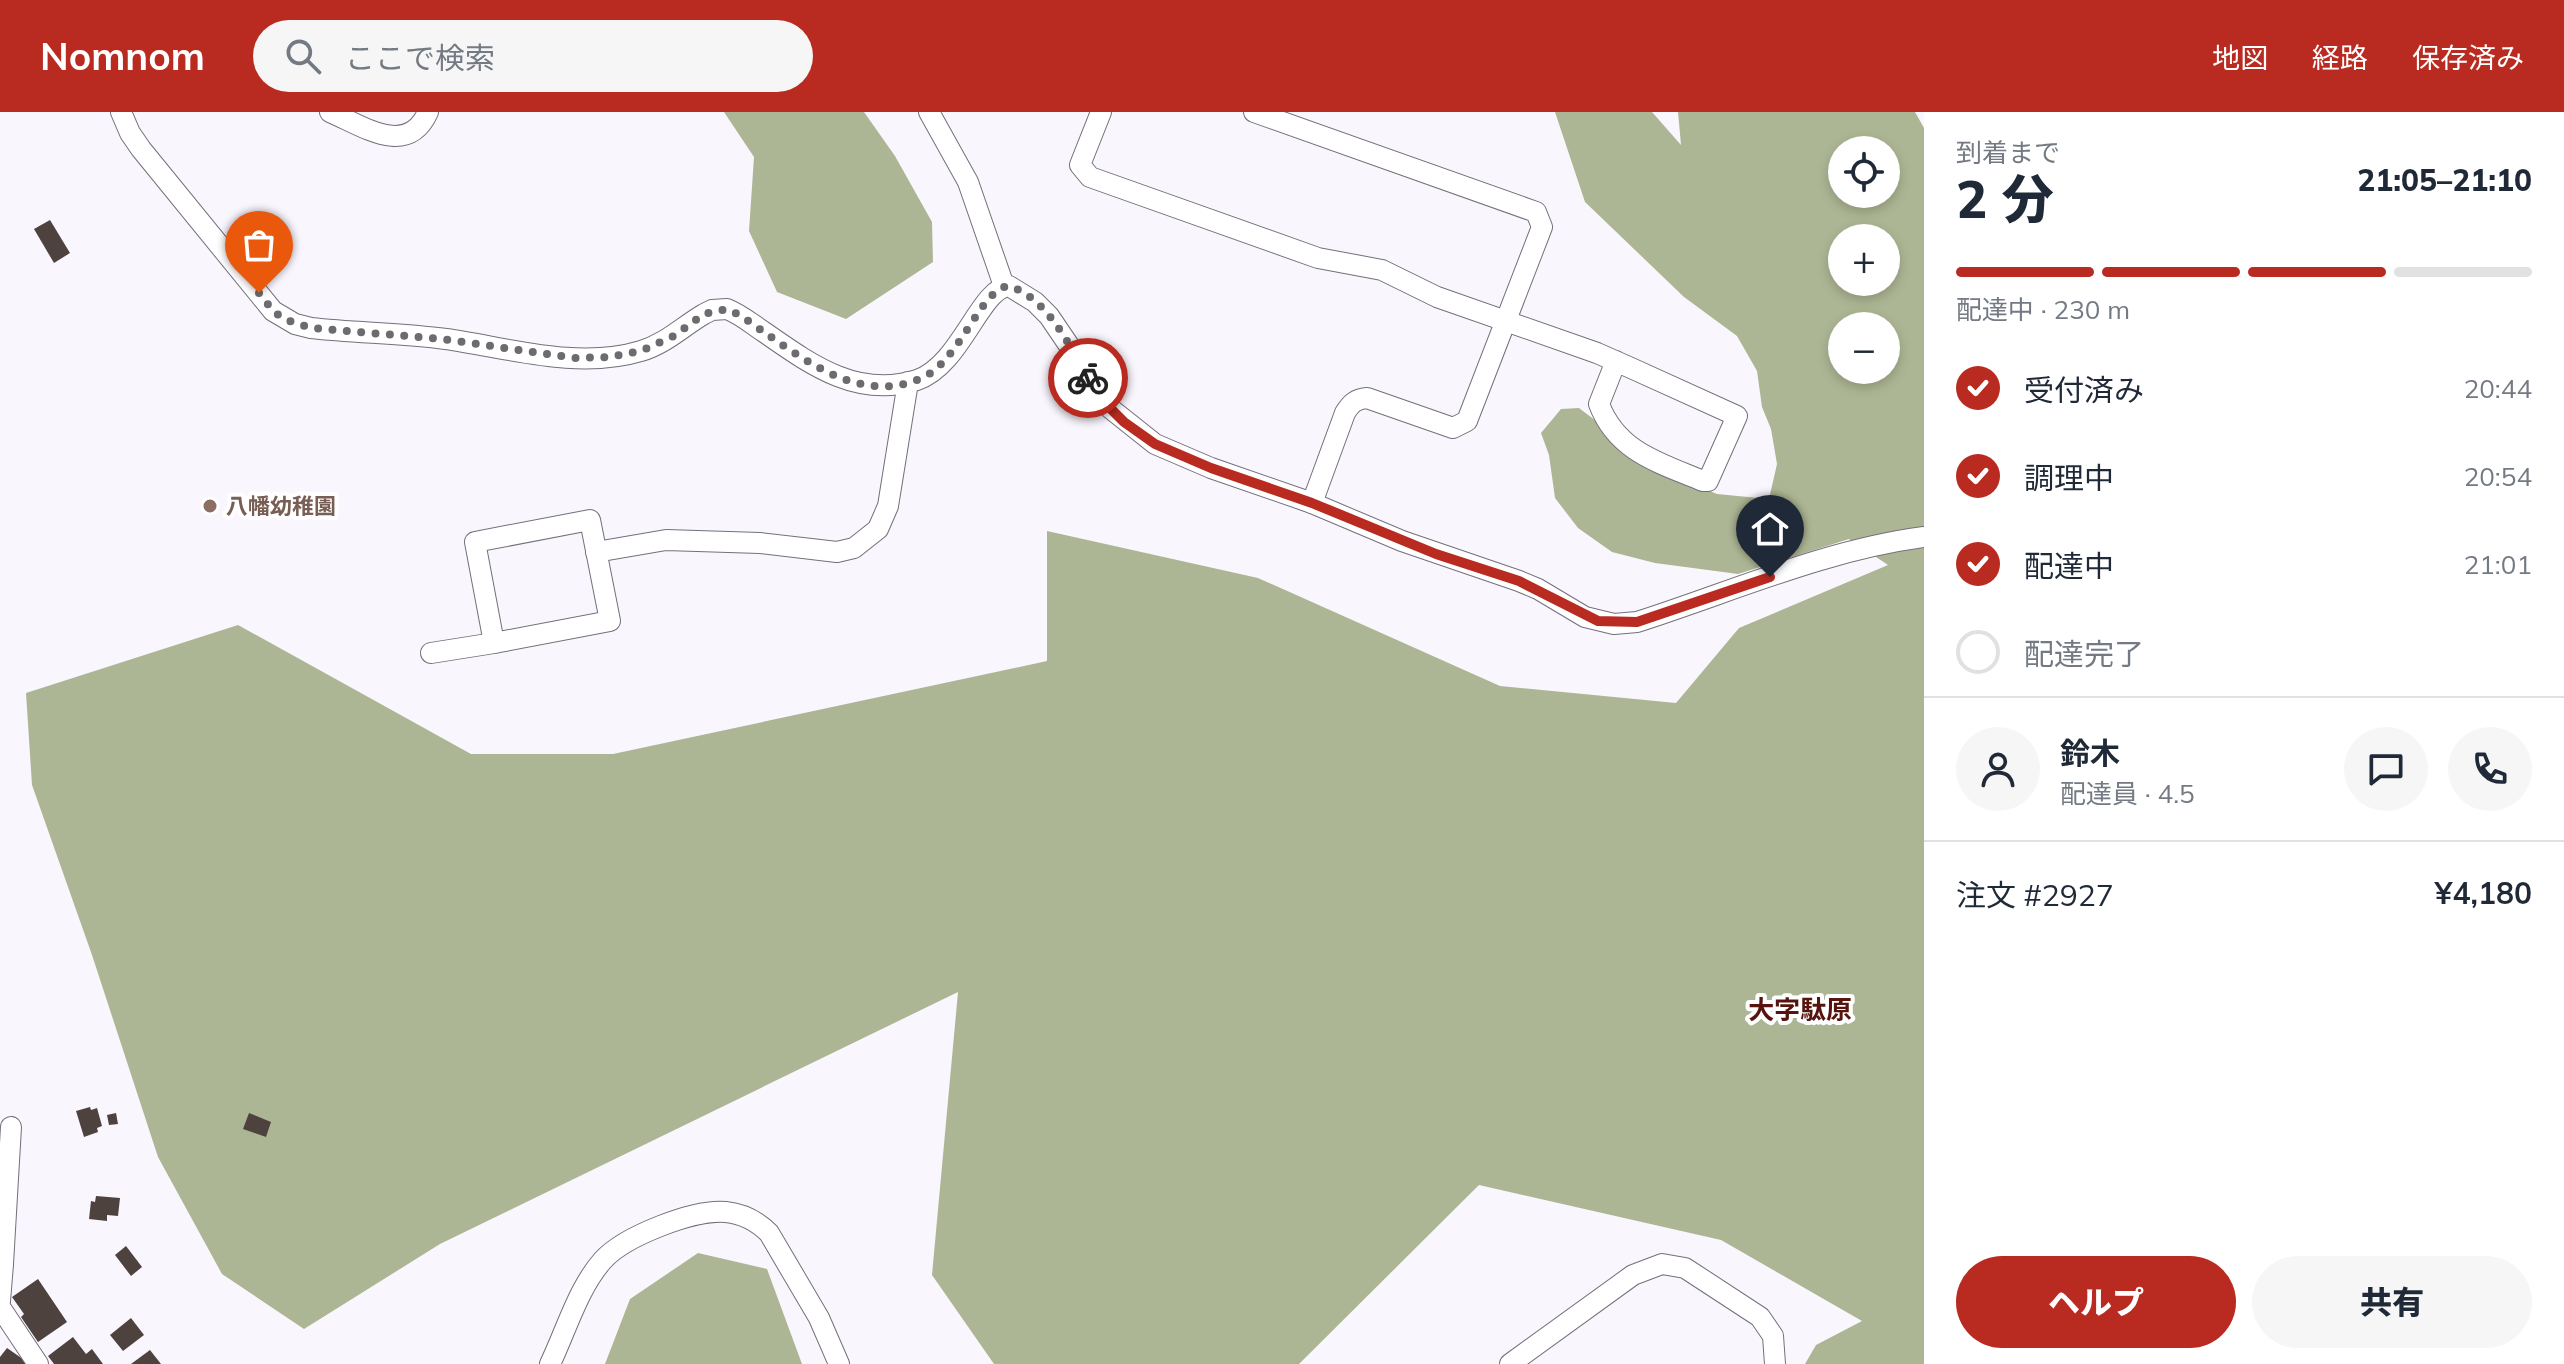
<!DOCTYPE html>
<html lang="ja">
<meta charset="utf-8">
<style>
:root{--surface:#fff;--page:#f6f6f7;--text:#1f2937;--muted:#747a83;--line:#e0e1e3;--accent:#b92b21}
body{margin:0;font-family:Mulish,"Noto Sans JP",sans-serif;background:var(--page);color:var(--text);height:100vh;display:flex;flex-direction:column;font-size:30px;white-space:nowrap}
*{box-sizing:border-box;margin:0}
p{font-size:26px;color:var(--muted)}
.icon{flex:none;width:44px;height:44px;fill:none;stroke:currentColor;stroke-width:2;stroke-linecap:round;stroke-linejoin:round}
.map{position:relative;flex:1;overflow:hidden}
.side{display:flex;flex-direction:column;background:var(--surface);width:640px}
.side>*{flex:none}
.fabs{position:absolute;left:1828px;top:24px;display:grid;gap:16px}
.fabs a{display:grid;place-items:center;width:72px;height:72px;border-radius:50%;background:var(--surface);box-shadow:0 4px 12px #0003;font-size:40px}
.pin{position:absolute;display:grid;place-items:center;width:68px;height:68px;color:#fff;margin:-82px -34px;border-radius:50% 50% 50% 0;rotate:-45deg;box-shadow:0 0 8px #0007}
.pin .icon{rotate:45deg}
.courier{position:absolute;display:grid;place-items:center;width:80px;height:80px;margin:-40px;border:6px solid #b92b21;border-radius:50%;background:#fff;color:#222;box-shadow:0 2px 10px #0007}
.head em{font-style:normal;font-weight:800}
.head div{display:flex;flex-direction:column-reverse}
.head{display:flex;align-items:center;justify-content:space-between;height:136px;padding:0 32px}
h1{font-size:52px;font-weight:800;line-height:60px}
.bar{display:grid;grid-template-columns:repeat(4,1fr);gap:12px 8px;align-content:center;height:96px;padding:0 32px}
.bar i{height:10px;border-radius:6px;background:var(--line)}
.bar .current{background:var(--accent)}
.bar p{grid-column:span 4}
.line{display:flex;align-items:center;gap:20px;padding:0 32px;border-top:2px solid var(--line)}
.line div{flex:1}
.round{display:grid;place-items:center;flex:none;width:84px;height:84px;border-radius:42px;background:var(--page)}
ol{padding:0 32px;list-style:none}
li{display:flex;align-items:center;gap:24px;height:88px}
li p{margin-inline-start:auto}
li .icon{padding:8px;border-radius:50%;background:var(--accent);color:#fff;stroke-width:4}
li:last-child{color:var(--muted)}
li i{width:44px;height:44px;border:4px solid var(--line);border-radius:50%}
.primary-button{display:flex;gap:16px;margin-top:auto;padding:16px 32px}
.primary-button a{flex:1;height:92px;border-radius:48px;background:var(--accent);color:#fff;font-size:32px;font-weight:800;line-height:92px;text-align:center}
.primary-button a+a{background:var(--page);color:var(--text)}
header{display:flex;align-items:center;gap:48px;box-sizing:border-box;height:112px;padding:0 40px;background:var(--accent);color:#fff}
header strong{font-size:38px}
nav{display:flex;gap:44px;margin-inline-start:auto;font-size:28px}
.search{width:560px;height:72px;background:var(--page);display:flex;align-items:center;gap:20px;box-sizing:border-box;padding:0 28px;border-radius:44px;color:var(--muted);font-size:30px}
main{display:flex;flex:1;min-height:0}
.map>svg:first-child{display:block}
</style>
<header>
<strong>Nomnom</strong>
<div class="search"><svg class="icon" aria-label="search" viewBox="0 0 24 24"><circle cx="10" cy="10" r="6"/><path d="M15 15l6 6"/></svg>ここで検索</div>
<nav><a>地図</a><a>経路</a><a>保存済み</a></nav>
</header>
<main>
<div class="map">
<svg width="1924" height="1252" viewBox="0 0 1924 1252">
<rect width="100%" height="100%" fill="#faf6fe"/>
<!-- forest -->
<g fill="#adb694" fill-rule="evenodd">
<polygon points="724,0 864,0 895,44 932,110 933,150 846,207 777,180 749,119 754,45"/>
<path d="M1555,0H1652L1681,33L1678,0H1915L1924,16V1252H1805L1816,1233L1862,1209L1721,1128L1479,1073L1299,1252H994L932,1163L958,880L440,1132L304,1217L222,1162L158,1045L92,843L32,673L26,581L238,513L471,642H613L1047,549V419L1258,466L1500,574L1676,591L1739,516L1888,453L1849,427L1738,462L1655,451L1612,440L1578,416L1555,386L1549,343L1541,321L1561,297L1579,296L1663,360L1717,382L1769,387L1777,352L1771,317L1762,295L1757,259L1737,224L1684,185L1585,90ZM1842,38H1886V82H1842ZM1842,126H1886V170H1842ZM1842,214H1886V258H1842Z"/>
<polygon points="698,1141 767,1157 802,1252 605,1252 630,1187"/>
</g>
<!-- building -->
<g fill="#4e423f">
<polygon points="50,108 70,141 54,151 34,117"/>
<polygon points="90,995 91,998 97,996 102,1014 97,1016 98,1020 84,1025 76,999"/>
<polygon points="116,1001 118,1012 109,1013 107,1003"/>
<polygon points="249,1001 271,1010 266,1025 243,1017"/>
<polygon points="96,1084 120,1086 118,1104 107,1103 107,1109 89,1107 91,1089 95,1090"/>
<polygon points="126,1134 142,1155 131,1164 115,1143"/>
<polygon points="38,1167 67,1210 38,1230 21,1205 24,1202 12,1185"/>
<polygon points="131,1206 144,1223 123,1239 110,1223"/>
<polygon points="73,1225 86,1242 92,1237 103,1252 54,1252 48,1244"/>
<polygon points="7,1236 30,1252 0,1252 0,1245"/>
<polygon points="150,1238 161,1252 131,1252"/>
</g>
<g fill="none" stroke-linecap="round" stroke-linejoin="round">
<defs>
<g id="minor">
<path d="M121,0L130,21L141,37L273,199L295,212L311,216C356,221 402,221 446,227C509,236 578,258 641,239C665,232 682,215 704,202L712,198L727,197C740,202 752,212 764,220C810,252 857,287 917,268C961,253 980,176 1009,174L1035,190L1049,204L1070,235L1094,277L1111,297L1155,332L1211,356L1312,391L1402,429L1519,469L1538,477L1585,505L1614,512L1637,510C1731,480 1825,438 1924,425"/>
<path d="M330,0C363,14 407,46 428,0"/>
<polyline points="929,0 968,70 1004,174"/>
<path d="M1101,0L1080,53L1090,65L1318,146L1382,158L1437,185L1597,241L1631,256L1737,304L1708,369H1703C1660,351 1617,340 1599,292L1616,249"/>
<path d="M1254,0L1536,100L1542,115L1467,309L1453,316L1367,286C1356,287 1351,291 1345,301L1312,391"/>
<polygon points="590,408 610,509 494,531 475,430"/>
<polyline points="596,440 666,428 760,431 837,440 854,436 878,417 888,394 908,270"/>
<polyline points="431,541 494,531"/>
<polyline points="0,1152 3,1152 11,1015"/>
<polyline points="0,1189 3,1152"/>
<polyline points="0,1195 38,1252"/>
<path d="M550,1252C566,1219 578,1176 603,1148C625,1124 694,1097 726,1100C744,1102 757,1109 769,1121L819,1206L839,1252"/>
<polyline points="1510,1252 1633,1163 1662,1152 1685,1156 1760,1205 1773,1224 1775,1252"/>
</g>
</defs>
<!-- minor casing -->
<use href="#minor" stroke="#746f7a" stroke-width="22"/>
<!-- minor -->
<use href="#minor" stroke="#fff" stroke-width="20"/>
</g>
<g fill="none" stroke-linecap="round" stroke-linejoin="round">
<!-- done -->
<path stroke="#6d6a70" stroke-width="8" stroke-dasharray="0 14.4" d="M259,181L273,199L284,207L311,216L442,227L575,246L609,245L641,239L674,224L704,202L727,197C740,202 752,212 764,220C810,252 863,292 922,266C960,249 981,176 1009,174C1047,186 1070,234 1088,266"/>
<!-- route -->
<polyline stroke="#b92b21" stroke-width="10" points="1088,266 1111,297 1124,310 1155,332 1211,356 1312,391 1436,442 1519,469 1598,509 1637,510 1770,465"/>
</g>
<!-- markers -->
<circle fill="#8d6e63" stroke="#fff" stroke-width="3" cx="210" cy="394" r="8"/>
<g text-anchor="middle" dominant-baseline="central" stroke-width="8" stroke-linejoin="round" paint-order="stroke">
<!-- education labels -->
<g font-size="22" font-weight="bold" fill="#785e54" stroke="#fff" text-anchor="start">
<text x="226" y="394">八幡幼稚園</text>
</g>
<!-- quarter labels -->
<g font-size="26" font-weight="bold" fill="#57130e" stroke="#fff">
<text x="1800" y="897">大字駄原</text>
</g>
</g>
</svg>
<div class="fabs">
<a><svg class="icon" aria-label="locate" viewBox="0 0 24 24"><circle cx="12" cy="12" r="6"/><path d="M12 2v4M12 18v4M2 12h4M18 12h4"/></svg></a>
<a>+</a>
<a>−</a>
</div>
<div class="pin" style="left:259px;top:181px;background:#ea580c"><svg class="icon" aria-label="bag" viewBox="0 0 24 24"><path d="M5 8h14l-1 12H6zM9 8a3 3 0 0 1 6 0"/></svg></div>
<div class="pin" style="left:1770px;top:465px;background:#1f2937"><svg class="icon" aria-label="home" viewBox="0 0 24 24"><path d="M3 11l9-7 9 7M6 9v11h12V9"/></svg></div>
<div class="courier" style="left:1088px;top:266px"><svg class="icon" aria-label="bike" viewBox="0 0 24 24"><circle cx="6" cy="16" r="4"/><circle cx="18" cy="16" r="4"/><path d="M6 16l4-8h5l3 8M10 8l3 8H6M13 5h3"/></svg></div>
</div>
<section class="side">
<div class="head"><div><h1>2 分</h1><p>到着まで</p></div><em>21:05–21:10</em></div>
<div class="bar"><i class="current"></i><i class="current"></i><i class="current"></i><i></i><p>配達中 · 230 m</p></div>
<ol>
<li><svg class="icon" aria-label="check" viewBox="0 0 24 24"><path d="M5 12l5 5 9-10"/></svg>受付済み<p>20:44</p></li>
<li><svg class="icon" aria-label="check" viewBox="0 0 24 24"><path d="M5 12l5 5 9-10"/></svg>調理中<p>20:54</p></li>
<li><svg class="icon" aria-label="check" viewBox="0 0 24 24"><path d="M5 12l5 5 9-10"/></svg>配達中<p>21:01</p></li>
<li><i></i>配達完了</li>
</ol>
<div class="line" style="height:144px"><a class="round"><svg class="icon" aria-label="person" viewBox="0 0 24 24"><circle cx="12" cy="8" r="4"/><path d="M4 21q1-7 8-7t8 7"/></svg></a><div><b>鈴木</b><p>配達員 · 4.5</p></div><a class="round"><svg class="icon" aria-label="chat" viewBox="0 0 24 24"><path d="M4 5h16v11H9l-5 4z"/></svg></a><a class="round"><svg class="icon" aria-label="phone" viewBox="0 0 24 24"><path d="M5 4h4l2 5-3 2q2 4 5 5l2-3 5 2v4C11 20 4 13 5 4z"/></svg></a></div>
<div class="line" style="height:104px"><div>注文 #2927</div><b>¥4,180</b></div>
<div class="primary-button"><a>ヘルプ</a><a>共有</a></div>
</section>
</main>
